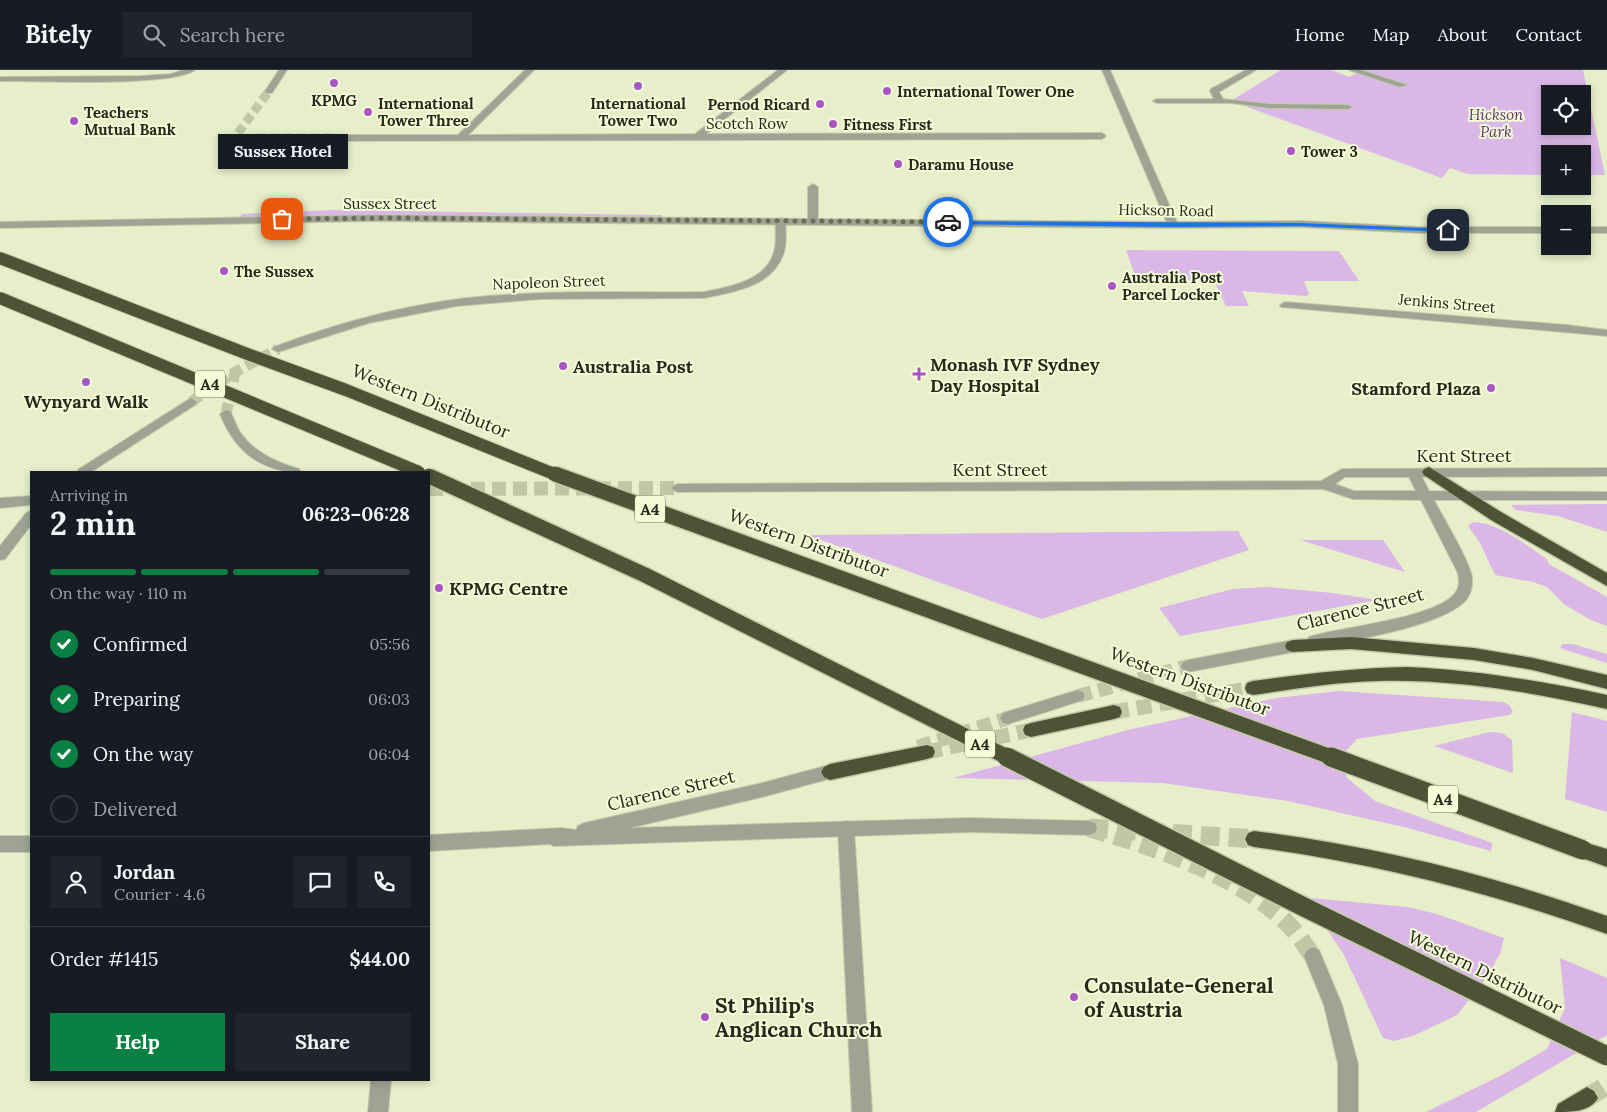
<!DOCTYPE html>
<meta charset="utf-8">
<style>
:root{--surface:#171b24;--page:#20242c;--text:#f1f3f6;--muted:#9ea1a6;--line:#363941;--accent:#0b8043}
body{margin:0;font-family:Lora,serif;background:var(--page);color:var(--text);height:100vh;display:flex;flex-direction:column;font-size:19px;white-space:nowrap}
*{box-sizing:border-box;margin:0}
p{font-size:16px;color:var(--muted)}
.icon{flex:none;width:28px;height:28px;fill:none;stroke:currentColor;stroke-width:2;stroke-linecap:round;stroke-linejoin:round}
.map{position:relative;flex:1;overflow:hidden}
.drawer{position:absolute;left:30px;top:401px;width:400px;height:610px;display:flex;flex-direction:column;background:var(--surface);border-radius:0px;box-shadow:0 2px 8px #0003}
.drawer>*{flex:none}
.controls{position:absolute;left:1541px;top:15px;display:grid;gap:10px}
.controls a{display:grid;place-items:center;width:50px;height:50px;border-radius:0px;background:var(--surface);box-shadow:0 2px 8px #0003;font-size:25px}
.pin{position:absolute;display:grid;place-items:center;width:42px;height:42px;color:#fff;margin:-21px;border-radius:10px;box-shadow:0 2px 8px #0006}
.courier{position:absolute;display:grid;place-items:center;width:50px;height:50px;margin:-25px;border:4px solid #1a73e8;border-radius:50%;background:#fff;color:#222;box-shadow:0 1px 6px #0007}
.bubble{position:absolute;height:35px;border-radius:0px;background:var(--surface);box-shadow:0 2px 8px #0003;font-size:16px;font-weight:700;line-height:35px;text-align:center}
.overview em{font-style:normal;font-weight:700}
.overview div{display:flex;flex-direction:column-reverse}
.overview{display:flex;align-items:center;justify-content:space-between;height:85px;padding:0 20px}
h1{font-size:32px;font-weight:700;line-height:38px}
.bar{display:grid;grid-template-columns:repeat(4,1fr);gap:8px 5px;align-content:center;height:60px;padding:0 20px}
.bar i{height:6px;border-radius:4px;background:var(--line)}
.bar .current{background:var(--accent)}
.bar p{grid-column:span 4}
.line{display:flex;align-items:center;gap:12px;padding:0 20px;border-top:1px solid var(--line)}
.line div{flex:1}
.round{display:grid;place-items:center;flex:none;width:52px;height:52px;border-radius:0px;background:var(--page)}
ol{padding:0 20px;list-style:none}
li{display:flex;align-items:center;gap:15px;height:55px}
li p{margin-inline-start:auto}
li .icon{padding:5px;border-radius:50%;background:var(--accent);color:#fff;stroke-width:4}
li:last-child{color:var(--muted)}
li i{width:28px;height:28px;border:2px solid var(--line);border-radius:50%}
.cta{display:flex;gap:10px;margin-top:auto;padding:10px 20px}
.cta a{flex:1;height:58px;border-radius:0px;background:var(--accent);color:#fff;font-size:20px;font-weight:700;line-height:58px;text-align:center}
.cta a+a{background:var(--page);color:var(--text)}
header{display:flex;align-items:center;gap:30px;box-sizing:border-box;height:70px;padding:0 25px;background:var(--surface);border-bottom:1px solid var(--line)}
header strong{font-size:24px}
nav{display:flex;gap:28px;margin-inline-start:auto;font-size:18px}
.search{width:350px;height:45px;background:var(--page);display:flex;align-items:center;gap:12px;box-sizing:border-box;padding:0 18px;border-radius:0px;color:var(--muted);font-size:19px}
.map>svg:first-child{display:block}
</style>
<header>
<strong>Bitely</strong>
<div class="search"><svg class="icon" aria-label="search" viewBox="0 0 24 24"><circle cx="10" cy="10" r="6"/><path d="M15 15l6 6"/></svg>Search here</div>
<nav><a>Home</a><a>Map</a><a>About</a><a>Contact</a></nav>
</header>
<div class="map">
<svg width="1607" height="1042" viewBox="0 0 1607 1042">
<rect width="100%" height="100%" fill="#e6eeca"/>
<!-- green -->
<g fill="#dab7e6" fill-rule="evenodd">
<path d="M1281,0H1331L1350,7L1362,0H1583L1605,105H1583L1582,84H1550V105L1468,104L1450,98L1442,108L1231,31ZM1550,24H1582V56H1550Z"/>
<polygon points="331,140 662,145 661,151 237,151 242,144"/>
<polygon points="1126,180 1339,181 1359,211 1304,211 1309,224 1306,226 1242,221 1249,236 1226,236 1214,210 1137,211"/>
<polygon points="1607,434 1607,462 1558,446 1516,440 1511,435"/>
<path d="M1473,452C1500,453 1524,474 1547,489L1549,494L1607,527V556L1591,550L1565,535L1547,517L1533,512L1495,505L1480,473L1468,456Z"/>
<polygon points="1238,461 1249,480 1042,549 807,465"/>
<polygon points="1300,470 1383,470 1405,502"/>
<polygon points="1266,517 1333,523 1377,530 1180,566 1159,538 1233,519"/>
<polygon points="1562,574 1572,574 1607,584 1607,593 1560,578"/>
<polygon points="1339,621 1504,632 1510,636 1513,642 1509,645 1357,669 1345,682 1346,707 1375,731 1492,773 1491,781 1404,757 1288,731 1163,713 953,708 1132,659 1276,628"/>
<polygon points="1572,642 1607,651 1607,742 1565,729"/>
<polygon points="1490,662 1502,663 1512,670 1513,703 1434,676"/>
<polygon points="1311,828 1407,837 1437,844 1504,868 1500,884 1487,907 1457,945 1413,966 1394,971 1383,968 1344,885 1326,858"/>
<polygon points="1560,888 1607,908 1607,965 1476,1042 1426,1042 1502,1005 1547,979 1565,938"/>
</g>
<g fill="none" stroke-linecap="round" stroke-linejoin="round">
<!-- pedestrian-tunnel -->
<g stroke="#c0c7a7" stroke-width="9" stroke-dasharray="9 4.5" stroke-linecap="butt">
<polyline points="230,74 269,21"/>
<polyline points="219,75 248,74 252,68 333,68"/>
</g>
<!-- minor-tunnel-far1 -->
<g stroke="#c0c7a7" stroke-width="11" stroke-dasharray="11 5.5" stroke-linecap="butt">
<polyline points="191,332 235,302 278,279"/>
<polyline points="226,344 235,302"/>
</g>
<!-- minor-tunnel -->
<polyline stroke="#c0c7a7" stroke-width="14" stroke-dasharray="14 7" stroke-linecap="butt" points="429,419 677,418"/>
<!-- tertiary-tunnel-far1 -->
<g stroke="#c0c7a7" stroke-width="14" stroke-dasharray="14 7" stroke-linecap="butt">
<polyline points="1078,626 1188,596"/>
<polyline points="918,677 1008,648"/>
</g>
<!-- tertiary-tunnel -->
<path stroke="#c0c7a7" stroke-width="18" stroke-dasharray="18 9" stroke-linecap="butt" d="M1089,758C1154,777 1234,803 1284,850C1296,861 1304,874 1313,886"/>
<!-- motorway-tunnel-far1 -->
<g stroke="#c0c7a7" stroke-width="15" stroke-dasharray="15 8" stroke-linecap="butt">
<polyline points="1114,642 1253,618"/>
<polyline points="927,682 1031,660"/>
</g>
<!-- motorway-tunnel -->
<g stroke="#c0c7a7" stroke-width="19" stroke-dasharray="19 9" stroke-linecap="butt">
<polyline points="1089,758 1254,769"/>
<polyline points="1587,1028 1607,1015"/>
</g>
<defs>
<g id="service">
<polygon points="813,114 818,117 818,151 813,154 808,151 808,117"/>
<polygon points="846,751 852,754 854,759 872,1042 852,1042 838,759 840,754"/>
</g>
<g id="pedestrian">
<polygon points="279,0 287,0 272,23 266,23 265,21"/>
<polygon points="525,0 534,0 468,65 695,64 778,0 787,0 706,64 1102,63 1106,66 1102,69 333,71 329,68 333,65 458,65"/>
<polygon points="1246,0 1256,0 1219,22 1223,29 1269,34 1348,35 1352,37 1348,39 1269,38 1231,33 1157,33 1153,31 1157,29 1214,29 1210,21 1211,19"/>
<polygon points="1349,0 1361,0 1407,15 1400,17"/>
</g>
<g id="minor">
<path d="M183,0H195C173,17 35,11 0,11V7L140,6L171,4Z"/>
<polygon points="1102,0 1110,0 1178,155 1176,157 1170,157 1168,155"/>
<path d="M781,148L786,151C785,161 787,172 784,182C774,216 734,222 704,228L541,229L457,236L369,253L278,282L272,279L274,277C343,251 414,232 488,226C560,220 632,223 704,222C729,217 766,211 774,182C777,172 775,161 776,151Z"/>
<polygon points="1285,232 1567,255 1607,260 1607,266 1281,237 1280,235"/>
<polygon points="191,328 197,332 195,335 91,402 77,402 79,399"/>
<path d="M226,340L230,341C234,348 236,356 240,362C254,383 277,392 299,399L301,402C260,402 235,381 220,344Z"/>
<path d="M1607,398V406L1422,407L1429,421L1607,422V430H1434C1442,446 1471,493 1472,508C1473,517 1470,527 1463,533C1434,558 1353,570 1314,577L1309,575L1307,571L1309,567C1338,557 1444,548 1457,520C1460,514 1459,507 1457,501L1421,430L1353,429L1323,419L677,422L671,418L677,414L1321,411L1342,399ZM1345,407H1409L1416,421H1354L1335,414Z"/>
<polygon points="31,441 31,455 5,489 0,490 0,476 26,443"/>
<polygon points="371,1010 391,1010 388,1042 368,1042"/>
</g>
<g id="tertiary">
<polygon points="373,145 1173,152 1300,151 1420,157 1550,157 1550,163 1420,163 1300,157 1173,158 373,151 0,158 0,152"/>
<rect x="1582" y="157" width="25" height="6"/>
<polygon points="31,426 31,435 0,438 0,428"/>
<polygon points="1293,570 1298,572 1300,576 1298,580 1293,582 1188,602 1183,600 1181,596 1183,592 1188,590"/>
<polygon points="1078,620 1083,622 1085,626 1083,630 1008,654 1003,653 1000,648 1003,643"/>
<polygon points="840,692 846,694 848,699 846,704 840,706 758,728 629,758 970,748 1089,751 1095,753 1097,758 1095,763 1089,765 970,762 554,776 550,774 429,781 429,765 561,758 576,760 578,756 584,753 758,714"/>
<rect x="0" y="766" width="31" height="16"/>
<polygon points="1313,877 1319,880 1342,935 1358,994 1358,1042 1338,1042 1338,994 1324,935 1304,886 1307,880"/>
</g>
<g id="motorway">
<polygon points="1429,397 1501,442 1607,503 1607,516 1491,450 1424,405 1422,402 1424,399"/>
<polygon points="1351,567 1474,578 1533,588 1607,605 1607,619 1533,600 1474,590 1351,579 1293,582 1287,580 1285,576 1287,572 1293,570"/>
<path d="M1407,597C1475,600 1541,611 1607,625V639C1532,622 1455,609 1378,611C1336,612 1294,619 1253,625L1247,623L1245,618L1247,613L1253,611C1304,604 1355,598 1407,597Z"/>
<polygon points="1114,635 1120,637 1122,642 1120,647 1114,649 1031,667 1025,665 1023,660 1025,655 1031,653"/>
<polygon points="927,675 933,677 935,682 933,687 927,689 830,710 824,707 821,702 824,697 830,694"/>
<path d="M1254,761C1375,776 1492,805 1607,846V864C1492,823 1376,793 1254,777L1248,775L1245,769L1248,763Z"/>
<polygon points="1583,772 1607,779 1607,797 1577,786 1574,780 1577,774"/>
<path d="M1587,1017L1594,1021L1598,1028C1590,1042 1572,1042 1555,1042L1558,1034Z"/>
</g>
</defs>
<!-- service casing -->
<use href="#service" stroke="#c3cbaa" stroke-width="2"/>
<!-- pedestrian casing -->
<use href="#pedestrian" stroke="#c3cbaa" stroke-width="2"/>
<!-- minor casing -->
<use href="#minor" stroke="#c3cbaa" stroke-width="2"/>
<!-- tertiary casing -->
<use href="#tertiary" stroke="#c3cbaa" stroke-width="2"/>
<!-- motorway casing -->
<use href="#motorway" stroke="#c3cbaa" stroke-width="3"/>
<!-- service -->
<use href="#service" fill="#9fa394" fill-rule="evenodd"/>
<!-- pedestrian -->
<use href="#pedestrian" fill="#9fa394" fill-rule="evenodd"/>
<!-- minor -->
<use href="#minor" fill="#9fa394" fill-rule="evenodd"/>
<!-- tertiary -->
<use href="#tertiary" fill="#9fa394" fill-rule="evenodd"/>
<!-- motorway -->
<use href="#motorway" fill="#4d5435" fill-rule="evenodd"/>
<defs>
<g id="motorway-bridge-far2">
<polyline points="0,188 250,285 346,320 559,406"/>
<polyline points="0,228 419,402"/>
</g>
<g id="motorway-bridge-far1">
<polyline points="555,404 1334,688"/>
<polyline points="429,406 645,505 1009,688"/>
</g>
<g id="motorway-bridge">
<polyline points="1007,687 1302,836 1607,986"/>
<polyline points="1331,687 1583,780"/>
</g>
</defs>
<!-- motorway-bridge-far2 casing -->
<use href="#motorway-bridge-far2" stroke="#c3cbaa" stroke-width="14" stroke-linecap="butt"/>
<!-- motorway-bridge-far1 casing -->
<use href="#motorway-bridge-far1" stroke="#c3cbaa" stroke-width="18" stroke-linecap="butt"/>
<!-- motorway-bridge casing -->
<use href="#motorway-bridge" stroke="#c3cbaa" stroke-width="22" stroke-linecap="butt"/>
<!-- motorway-bridge-far2 -->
<use href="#motorway-bridge-far2" stroke="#4d5435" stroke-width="12"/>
<!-- motorway-bridge-far1 -->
<use href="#motorway-bridge-far1" stroke="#4d5435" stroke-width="15"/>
<!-- motorway-bridge -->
<use href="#motorway-bridge" stroke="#4d5435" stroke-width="19"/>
</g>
<!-- route -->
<polygon fill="#1a73e8" points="946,151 1300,153 1448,159 1451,160 1448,162 1300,156 1173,157 948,154"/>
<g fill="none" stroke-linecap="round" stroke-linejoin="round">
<!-- done -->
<polyline stroke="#696e58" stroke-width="5" stroke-dasharray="0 9" points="282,149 391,148 948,152"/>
</g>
<!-- markers -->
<g fill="#aa55c4" stroke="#f3fbd7" stroke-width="2">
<circle cx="334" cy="13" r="5"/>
<circle cx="638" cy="16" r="5"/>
<circle cx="887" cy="21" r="5"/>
<circle cx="820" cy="34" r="5"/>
<circle cx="368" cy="42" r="5"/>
<circle cx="74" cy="51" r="5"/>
<circle cx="833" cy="54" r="5"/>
<circle cx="1291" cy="81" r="5"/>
<circle cx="898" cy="94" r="5"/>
<circle cx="224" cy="201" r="5"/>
<circle cx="1112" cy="216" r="5"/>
<circle cx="563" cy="296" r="5"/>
<path d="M916.5 296.5h5v5h5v5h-5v5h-5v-5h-5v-5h5z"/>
<circle cx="86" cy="312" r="5"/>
<circle cx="1491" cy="318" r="5"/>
<circle cx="439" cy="518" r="5"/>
<circle cx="1074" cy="927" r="5"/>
<circle cx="705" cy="947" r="5"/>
</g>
<g text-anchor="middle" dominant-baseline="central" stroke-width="4" stroke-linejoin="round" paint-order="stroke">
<!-- far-poi labels -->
<g font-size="15" font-weight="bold" fill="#26291b" stroke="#f3fbd7" text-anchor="start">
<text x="897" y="21">International Tower One</text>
<text x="334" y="30" text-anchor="middle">KPMG</text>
<text x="378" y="33">International<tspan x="378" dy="17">Tower Three</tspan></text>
<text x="638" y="33" text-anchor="middle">International<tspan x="638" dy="17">Tower Two</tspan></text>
<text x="810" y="34" text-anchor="end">Pernod Ricard</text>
<text x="84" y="42">Teachers<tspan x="84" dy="17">Mutual Bank</tspan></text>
<text x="843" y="54">Fitness First</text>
<text x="1301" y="81">Tower 3</text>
<text x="908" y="94">Daramu House</text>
<text x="234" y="201">The Sussex</text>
<text x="1122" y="207">Australia Post<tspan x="1122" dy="17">Parcel Locker</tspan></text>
</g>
<!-- far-park labels -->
<g font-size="15" font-style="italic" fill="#633372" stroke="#f3fbd7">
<text x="1496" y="44">Hickson<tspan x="1496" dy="17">Park</tspan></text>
</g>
<!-- far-street labels -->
<g font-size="15" fill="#26291b" stroke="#f3fbd7">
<text x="747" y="53">Scotch Row</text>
<text x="390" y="133">Sussex Street</text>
<text transform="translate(1166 140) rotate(1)">Hickson Road</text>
<text transform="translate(549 212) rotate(-2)">Napoleon Street</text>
<text transform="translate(1447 233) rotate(5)">Jenkins Street</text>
</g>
<!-- shield labels -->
<g fill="#f3fbd7" stroke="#646853" stroke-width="1">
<rect x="195" y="300.5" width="30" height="27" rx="4"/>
<rect x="635" y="425.5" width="30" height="27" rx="4"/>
<rect x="965" y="660.5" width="30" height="27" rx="4"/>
<rect x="1428" y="715.5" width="30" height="27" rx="4"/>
</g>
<g font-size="16" font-weight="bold" fill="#26291b">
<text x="210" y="314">A4</text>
<text x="650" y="439">A4</text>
<text x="980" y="674">A4</text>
<text x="1443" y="729">A4</text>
</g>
<!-- poi labels -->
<g font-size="18" font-weight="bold" fill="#26291b" stroke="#f3fbd7" text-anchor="start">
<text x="930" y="294">Monash IVF Sydney<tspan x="930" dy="21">Day Hospital</tspan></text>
<text x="573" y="296">Australia Post</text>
<text x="1481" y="318" text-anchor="end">Stamford Plaza</text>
<text x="86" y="331" text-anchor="middle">Wynyard Walk</text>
<text x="449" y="518">KPMG Centre</text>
</g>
<!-- street labels -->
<g font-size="18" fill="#26291b" stroke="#f3fbd7">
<text transform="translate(431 331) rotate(22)">Western Distributor</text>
<text x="1464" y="385">Kent Street</text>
<text x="1000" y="399">Kent Street</text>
<text transform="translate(809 473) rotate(20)">Western Distributor</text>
<text transform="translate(1360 539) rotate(-14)">Clarence Street</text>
<text transform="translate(1190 611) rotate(20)">Western Distributor</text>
<text transform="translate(671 720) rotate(-13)">Clarence Street</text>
<text transform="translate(1485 902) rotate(26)">Western Distributor</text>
</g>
<!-- near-poi labels -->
<g font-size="21" font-weight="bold" fill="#26291b" stroke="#f3fbd7" text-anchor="start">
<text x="1084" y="915">Consulate-General<tspan x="1084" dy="24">of Austria</tspan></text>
<text x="715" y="935">St Philip's<tspan x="715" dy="24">Anglican Church</tspan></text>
</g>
</g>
</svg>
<div class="controls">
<a><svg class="icon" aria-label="locate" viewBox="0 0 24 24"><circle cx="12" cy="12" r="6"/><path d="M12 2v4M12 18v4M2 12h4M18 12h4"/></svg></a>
<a>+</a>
<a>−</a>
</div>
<div class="pin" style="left:282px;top:149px;background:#ea580c"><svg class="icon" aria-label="bag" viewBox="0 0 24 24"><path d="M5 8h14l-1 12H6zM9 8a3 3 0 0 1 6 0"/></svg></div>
<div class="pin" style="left:1448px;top:160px;background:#1f2937"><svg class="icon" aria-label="home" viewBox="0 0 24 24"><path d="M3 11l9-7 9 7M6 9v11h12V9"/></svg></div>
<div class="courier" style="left:948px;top:152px"><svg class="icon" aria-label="car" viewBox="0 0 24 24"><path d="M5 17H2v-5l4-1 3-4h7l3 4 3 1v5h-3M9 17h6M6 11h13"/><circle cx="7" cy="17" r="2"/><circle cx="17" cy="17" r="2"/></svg></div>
<div class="bubble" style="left:218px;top:64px;width:130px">Sussex Hotel</div>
<section class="drawer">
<div class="overview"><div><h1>2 min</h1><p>Arriving in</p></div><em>06:23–06:28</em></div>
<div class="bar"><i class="current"></i><i class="current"></i><i class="current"></i><i></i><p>On the way · 110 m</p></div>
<ol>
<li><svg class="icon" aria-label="check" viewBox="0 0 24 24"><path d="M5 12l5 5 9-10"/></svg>Confirmed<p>05:56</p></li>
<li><svg class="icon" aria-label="check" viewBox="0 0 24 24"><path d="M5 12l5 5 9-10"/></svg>Preparing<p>06:03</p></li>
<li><svg class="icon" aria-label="check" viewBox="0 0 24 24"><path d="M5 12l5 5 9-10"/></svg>On the way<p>06:04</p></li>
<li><i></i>Delivered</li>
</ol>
<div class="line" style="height:90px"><a class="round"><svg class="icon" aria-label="person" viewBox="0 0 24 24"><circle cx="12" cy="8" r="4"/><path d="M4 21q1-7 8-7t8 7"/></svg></a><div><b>Jordan</b><p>Courier · 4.6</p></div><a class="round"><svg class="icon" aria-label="chat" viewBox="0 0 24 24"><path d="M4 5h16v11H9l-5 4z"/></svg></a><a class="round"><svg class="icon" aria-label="phone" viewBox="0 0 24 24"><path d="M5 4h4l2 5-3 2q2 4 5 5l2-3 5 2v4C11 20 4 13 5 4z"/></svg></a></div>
<div class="line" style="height:65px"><div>Order #1415</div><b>$44.00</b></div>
<div class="cta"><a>Help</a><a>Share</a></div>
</section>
</div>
